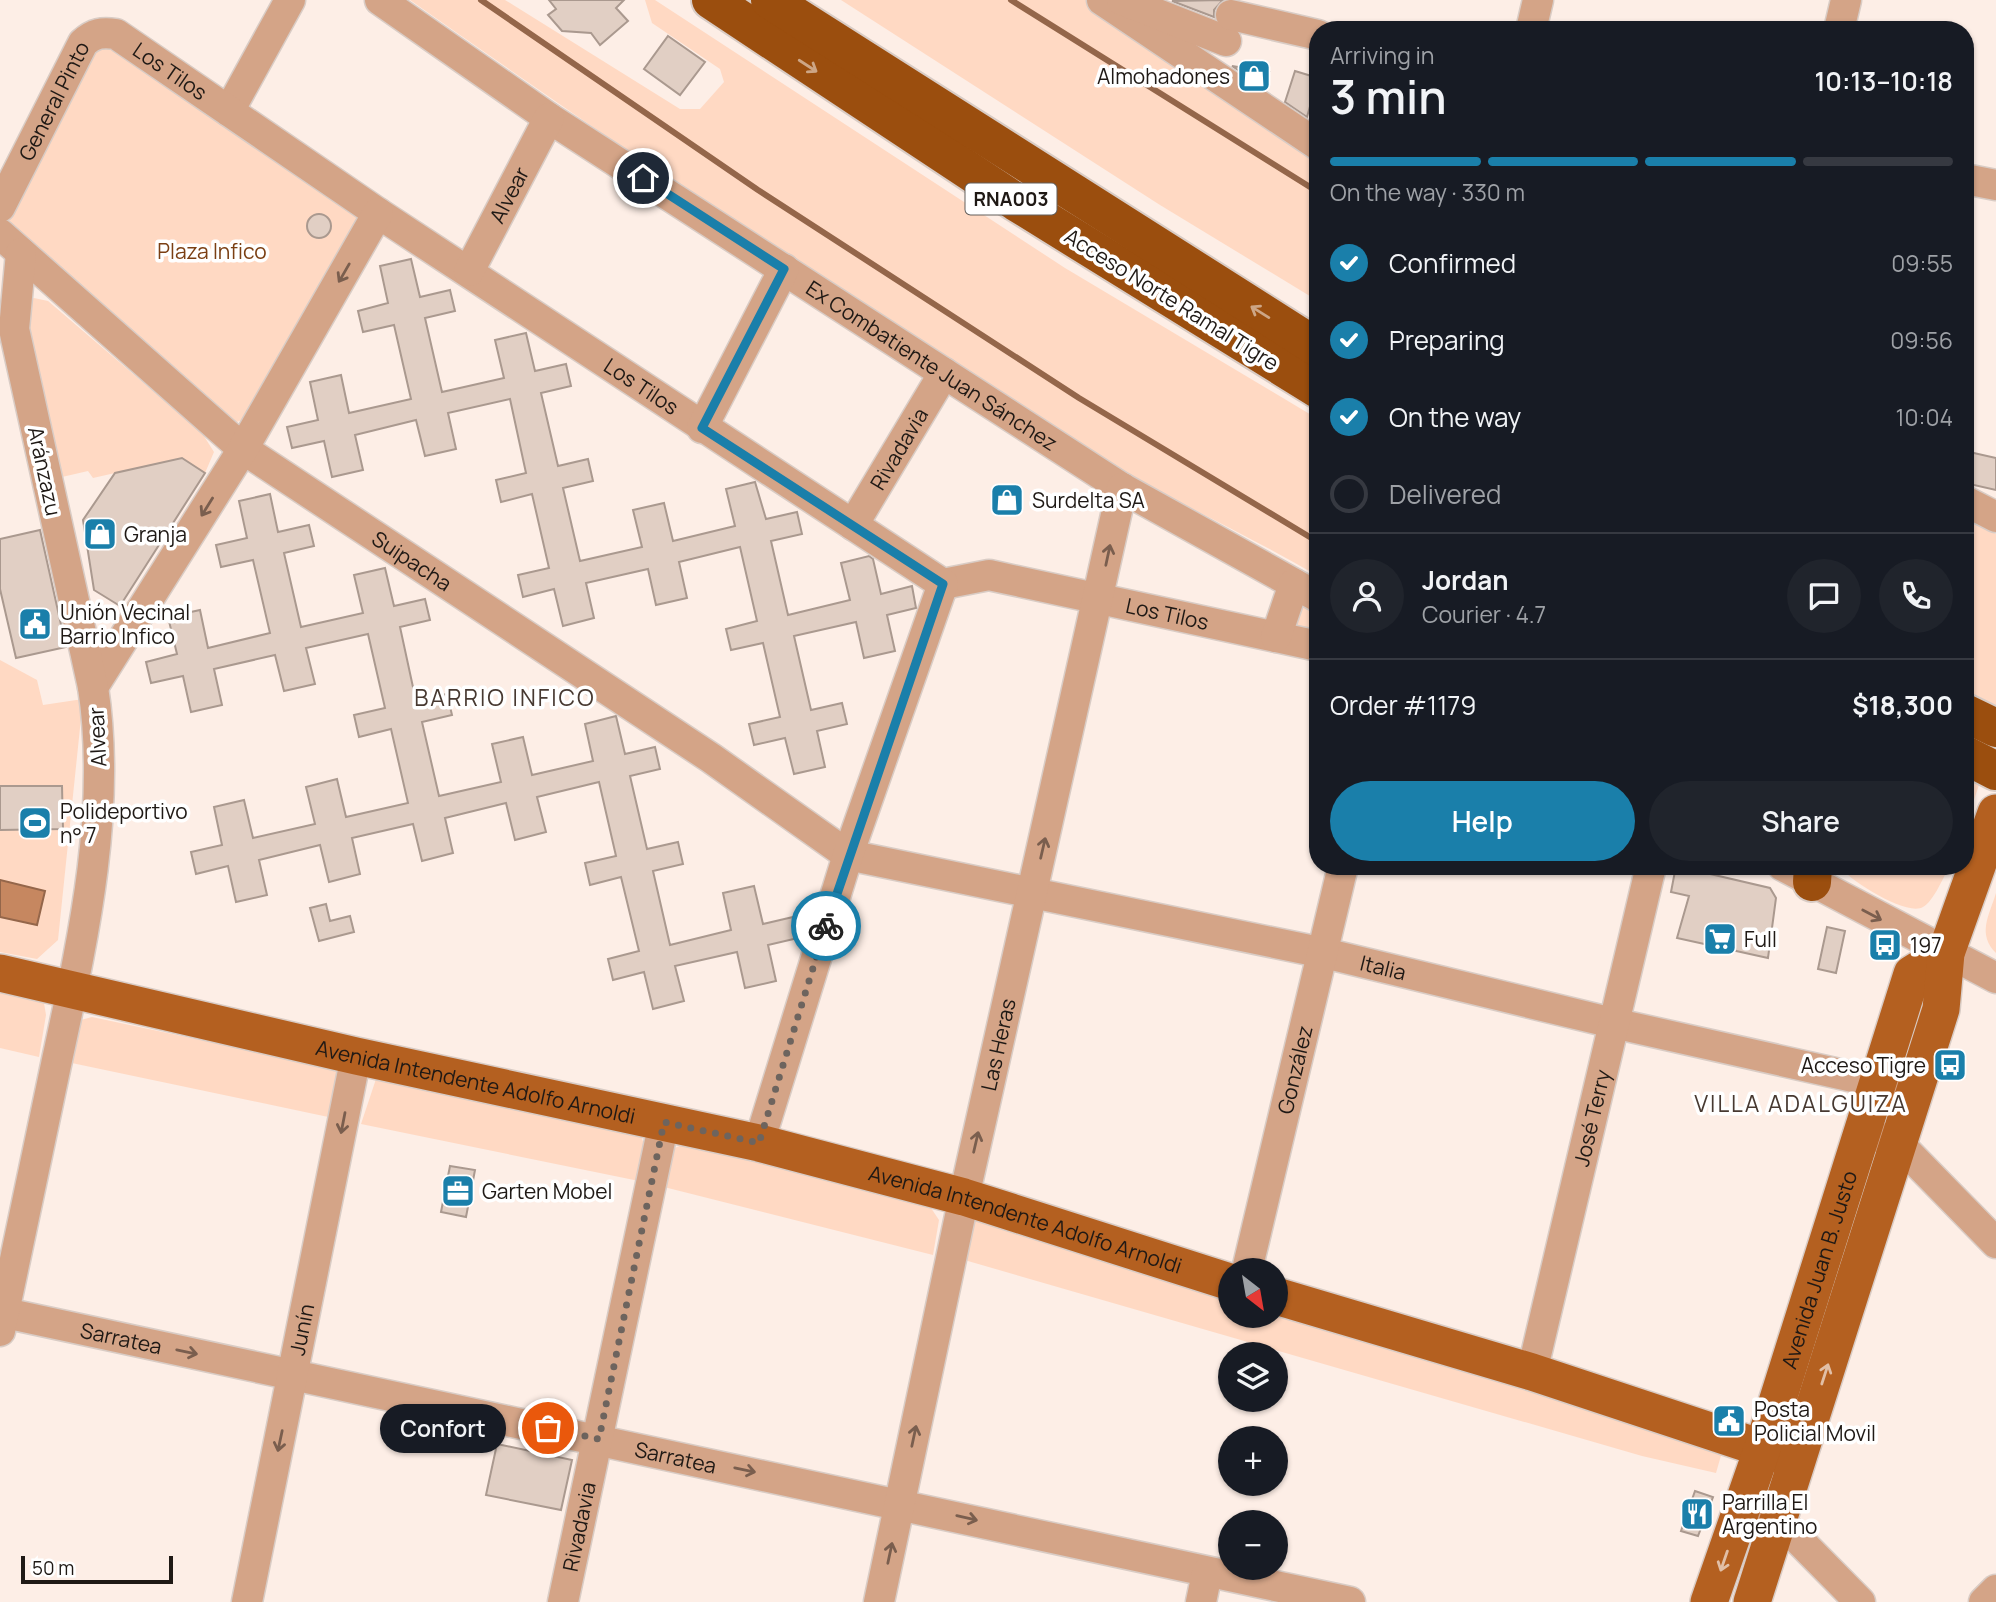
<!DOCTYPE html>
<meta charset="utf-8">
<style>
:root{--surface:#171b24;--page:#20242c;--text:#f1f3f6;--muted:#9ea1a6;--line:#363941;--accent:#1a7faa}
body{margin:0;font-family:Manrope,sans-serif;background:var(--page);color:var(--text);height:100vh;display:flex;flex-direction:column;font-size:26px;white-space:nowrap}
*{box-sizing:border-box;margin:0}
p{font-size:23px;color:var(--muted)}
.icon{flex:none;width:38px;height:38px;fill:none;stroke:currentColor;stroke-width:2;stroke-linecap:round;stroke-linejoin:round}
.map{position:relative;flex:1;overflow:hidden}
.side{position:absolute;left:1309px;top:21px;width:665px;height:854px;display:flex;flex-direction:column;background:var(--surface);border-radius:28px;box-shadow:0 2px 5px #0004}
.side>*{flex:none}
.needle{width:46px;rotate:149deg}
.tools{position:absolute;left:1218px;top:1258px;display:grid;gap:14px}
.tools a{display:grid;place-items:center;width:70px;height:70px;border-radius:50%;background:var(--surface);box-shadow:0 2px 5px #0004;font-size:35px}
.scale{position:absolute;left:21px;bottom:18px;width:152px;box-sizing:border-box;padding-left:7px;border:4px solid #1f1915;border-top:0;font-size:19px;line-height:24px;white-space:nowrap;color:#1f1915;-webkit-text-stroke:5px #fff;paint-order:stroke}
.pin{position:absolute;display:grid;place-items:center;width:60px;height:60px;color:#fff;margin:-30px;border:4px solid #fff;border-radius:50%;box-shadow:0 2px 7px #0007}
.courier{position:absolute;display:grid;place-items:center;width:70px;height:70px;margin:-35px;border:5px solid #1a7faa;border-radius:50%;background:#fff;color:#222;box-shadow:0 2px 9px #0007}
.bubble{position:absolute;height:49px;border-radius:24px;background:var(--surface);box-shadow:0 2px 5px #0004;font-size:23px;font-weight:600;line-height:49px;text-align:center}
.summary em{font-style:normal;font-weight:600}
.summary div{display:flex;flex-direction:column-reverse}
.summary{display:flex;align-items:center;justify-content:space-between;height:119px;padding:0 21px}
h1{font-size:46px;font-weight:600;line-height:52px}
.bar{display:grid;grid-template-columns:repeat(4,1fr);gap:10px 7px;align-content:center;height:84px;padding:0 21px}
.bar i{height:9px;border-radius:5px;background:var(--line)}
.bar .current{background:var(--accent)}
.bar p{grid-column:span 4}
.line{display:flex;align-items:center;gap:18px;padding:0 21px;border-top:2px solid var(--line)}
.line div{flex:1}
.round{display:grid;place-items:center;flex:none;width:74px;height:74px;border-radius:37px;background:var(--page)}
ol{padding:0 21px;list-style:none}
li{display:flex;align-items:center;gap:21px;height:77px}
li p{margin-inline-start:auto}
li .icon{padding:7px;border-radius:50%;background:var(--accent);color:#fff;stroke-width:4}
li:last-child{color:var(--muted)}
li i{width:38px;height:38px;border:4px solid var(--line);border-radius:50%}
.button{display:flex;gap:14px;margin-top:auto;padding:14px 21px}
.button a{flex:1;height:80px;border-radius:42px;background:var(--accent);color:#fff;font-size:28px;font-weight:600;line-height:80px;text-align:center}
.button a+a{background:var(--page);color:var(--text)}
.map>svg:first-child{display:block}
</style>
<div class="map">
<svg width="1996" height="1602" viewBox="0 0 1996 1602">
<rect width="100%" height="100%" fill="#fdeee6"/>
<!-- green -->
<g fill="#ffd9c3">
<path d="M410,0H505L680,109H700L724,82L720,69L652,23L645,0H655L1065,268L1318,419V576C1250,536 1177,504 1109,462C871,316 639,161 410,0Z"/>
<polygon points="841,0 1086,0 1318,155 1318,301 1160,205"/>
<polygon points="111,46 365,217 242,420 234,423 6,226 7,218 95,48"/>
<polygon points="34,298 48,301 202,433 214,452 205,473 181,458 93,478 88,471 62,477 25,315 27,302"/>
<polygon points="1965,520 1996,534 1996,734 1965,827"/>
<polygon points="1295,598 1318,611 1318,636 1284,628"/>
<polygon points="0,660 37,680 43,705 83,699 58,940 37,959 0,952"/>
<path d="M1839,866H1950C1943,877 1934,901 1923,907C1907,917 1849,880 1839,866Z"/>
<path d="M1996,893V953C1977,934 1989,916 1996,893Z"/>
<polygon points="0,990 44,1003 46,1015 39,1057 0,1048"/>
<polygon points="92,1017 332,1068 339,1075 333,1118 67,1062 81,1020"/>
<polygon points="376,1079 641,1136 645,1147 639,1181 361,1124"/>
<polygon points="687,1143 929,1205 939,1220 933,1255 660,1186 672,1149"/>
<polygon points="979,1219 1230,1295 1230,1316 1276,1316 1276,1310 1722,1452 1716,1473 1642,1456 961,1259 970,1223"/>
</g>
<!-- water -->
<polygon fill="#c68760" stroke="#94664a" stroke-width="2" points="0,880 45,891 37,925 0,917"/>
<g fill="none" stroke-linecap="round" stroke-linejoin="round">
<!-- stream -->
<g stroke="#94664a" stroke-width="6">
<polyline points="481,0 758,190 1079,398 1318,542"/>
<polyline points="1011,0 1318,192"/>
</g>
</g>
<!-- building -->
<g fill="#e1cfc4" stroke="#aa998f" stroke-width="2">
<polygon points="549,0 624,0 616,8 628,21 600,45 591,33 562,31 548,15 556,9"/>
<polygon points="1223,0 1214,10 1214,17 1172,1"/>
<polygon points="668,36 705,62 680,95 644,69"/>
<polygon points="1232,66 1269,72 1262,86"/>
<polygon points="1295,71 1318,78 1307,117 1285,102"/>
<circle cx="319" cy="226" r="12"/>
<polygon points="411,259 420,297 450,290 455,311 425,318 442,392 504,378 495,340 526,333 535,371 566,364 571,386 541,393 558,466 588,459 593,481 563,488 580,561 642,547 633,510 664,503 673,541 735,526 726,489 755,482 766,519 797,512 802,534 771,541 788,615 850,600 841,563 869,556 873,559 881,594 912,586 916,608 887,615 895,651 864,658 856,622 794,636 811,710 842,703 847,724 817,731 825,767 794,774 785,738 754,745 749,724 780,717 763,643 731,650 726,629 757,621 740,547 679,562 687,598 656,605 648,569 586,583 594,618 563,626 554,589 523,597 518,575 549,568 532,494 501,502 496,480 526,473 510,399 448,413 456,449 425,456 416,420 355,435 363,470 332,477 324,441 292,448 287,427 318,420 310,382 341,375 349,413 411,399 394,325 363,332 358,311 388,303 380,266"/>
<polygon points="1965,451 1996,458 1996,490 1965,483"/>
<polygon points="182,458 205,473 120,606 94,590 83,520 115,473"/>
<polygon points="270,494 278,532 309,525 314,546 284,553 301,627 363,613 354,575 385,568 394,606 425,599 430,620 400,627 416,701 447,694 452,715 422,722 439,796 501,782 492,744 523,737 532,775 593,761 585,724 616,716 625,754 655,747 660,769 630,776 647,849 678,842 683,864 653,871 670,945 731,930 723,893 754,886 763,924 793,917 798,938 768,945 776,981 745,988 737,952 675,966 684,1001 653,1009 644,972 613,980 608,959 639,951 621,877 590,885 585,863 616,856 599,782 537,797 546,832 515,840 506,803 445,818 453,853 422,861 413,824 352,838 360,874 329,882 320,845 259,860 267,895 236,902 228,866 196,874 191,852 222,845 214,807 244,800 253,838 315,824 306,787 337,779 346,817 408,803 391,729 359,737 354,715 385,708 368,634 306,648 315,684 284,691 275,655 214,669 222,705 191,712 183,676 151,683 146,662 177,654 168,617 200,610 208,648 270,633 253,560 221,567 216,545 247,538 239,501"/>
<polygon points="40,530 66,647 16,658 0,589 0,539"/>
<polygon points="0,786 62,786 63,829 0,830"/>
<polygon points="1676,866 1770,888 1776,898 1768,958 1677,938 1689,896 1671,892"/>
<polygon points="326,904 330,921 350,916 354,932 319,941 310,908"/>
<polygon points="1827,927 1845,931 1836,973 1818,969"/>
<polygon points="450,1166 475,1170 466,1217 441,1212"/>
<polygon points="497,1444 572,1460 561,1510 486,1495"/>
<polygon points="1695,1491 1713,1497 1698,1536 1681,1531"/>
</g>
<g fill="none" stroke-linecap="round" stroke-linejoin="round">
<defs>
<g id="minor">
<path id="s1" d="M380,0L549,118L1122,488L1318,597"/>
<polyline points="1102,0 1318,145"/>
<polyline points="1122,0 1226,41"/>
<polyline points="1231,15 1318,35"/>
<polyline points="1531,30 1538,0"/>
<polyline points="1839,30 1846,0"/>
<polyline points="229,111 290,0"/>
<polyline points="1965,179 1996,185"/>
<path id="s2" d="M0,207L83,43C94,33 102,32 116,34L378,213L943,584L989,575L1318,646"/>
<path id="s3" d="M0,234L243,449L711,758L848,855L1324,953L1613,1023L1898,1087"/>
<path id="s4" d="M469,271L549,118"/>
<polyline points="702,428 784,269"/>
<polyline points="1965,501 1996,517"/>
<path id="s5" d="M853,525L944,373"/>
<polyline points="1276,637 1294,584"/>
<polyline points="93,687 243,449 378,213"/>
<polyline points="1783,866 1996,978"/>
<polyline points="1881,1138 1898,1143 1996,1243"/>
<polyline points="759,1143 848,855 943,584"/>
<path id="s6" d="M1247,1270L1343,866"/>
<path id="s7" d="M0,1312L1350,1602"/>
<path d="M0,1331C19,1241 38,1151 57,1060C83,939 112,811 93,687L14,329L21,253"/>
<path id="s8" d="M1532,1372L1651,866"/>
<polyline points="1760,1513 1778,1519 1860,1602"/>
<path id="s9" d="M247,1602L356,1056"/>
<path id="s10" d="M563,1602L664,1122"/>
<path id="s11" d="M879,1602L964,1197L1122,488"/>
<polyline points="1201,1602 1207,1573"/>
<polyline points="1984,1602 1996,1590"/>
</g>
<g id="major">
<path id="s12" d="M0,973L356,1056L759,1143L964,1197L1230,1282"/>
<polyline points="1276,1296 1532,1372 1785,1456"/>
<path id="s13" d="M1709,1602L1762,1450L1912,974L1946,953"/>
<polyline points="1752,1602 1941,1009 1946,953 1996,813"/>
</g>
<g id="highway">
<polyline points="711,0 1016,202 1318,389"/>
<polyline points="770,0 1318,348"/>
<polyline points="1965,713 1996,728"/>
<polyline points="1965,755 1996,771"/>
<polyline points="1812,882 1813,866"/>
</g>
</defs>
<!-- minor casing -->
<use href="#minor" stroke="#d9ccc5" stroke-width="33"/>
<!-- major casing -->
<use href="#major" stroke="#d9ccc5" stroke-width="40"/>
<!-- highway casing -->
<use href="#highway" stroke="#d9ccc5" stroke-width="42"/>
<!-- minor -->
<use href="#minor" stroke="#d4a487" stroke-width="30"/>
<!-- major -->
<use href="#major" stroke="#b46020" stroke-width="37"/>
<!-- highway -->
<use href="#highway" stroke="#9b4e0e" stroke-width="38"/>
</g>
<!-- one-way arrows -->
<defs><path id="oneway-shaft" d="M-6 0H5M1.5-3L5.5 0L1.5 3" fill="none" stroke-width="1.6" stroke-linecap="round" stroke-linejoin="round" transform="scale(1.75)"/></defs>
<g stroke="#cda686">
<use href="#oneway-shaft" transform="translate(808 66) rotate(33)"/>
<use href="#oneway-shaft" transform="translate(1260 312) rotate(-148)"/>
</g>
<g stroke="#7a5e4e">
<use href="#oneway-shaft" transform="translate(344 273) rotate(120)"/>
<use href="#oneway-shaft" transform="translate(207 507) rotate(122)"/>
<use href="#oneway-shaft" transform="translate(1108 555) rotate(-78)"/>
<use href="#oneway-shaft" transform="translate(1043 848) rotate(-77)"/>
<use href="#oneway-shaft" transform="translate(1872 915) rotate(28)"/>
<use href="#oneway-shaft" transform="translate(343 1123) rotate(101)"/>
<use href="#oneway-shaft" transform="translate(976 1142) rotate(-77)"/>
<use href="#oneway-shaft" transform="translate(187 1352) rotate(12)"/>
<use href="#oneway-shaft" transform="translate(914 1436) rotate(-78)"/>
<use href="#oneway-shaft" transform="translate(280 1441) rotate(102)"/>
<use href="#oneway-shaft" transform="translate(745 1470) rotate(12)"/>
<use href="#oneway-shaft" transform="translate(967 1518) rotate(13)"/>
<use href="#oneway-shaft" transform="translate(890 1553) rotate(-78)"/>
</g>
<g stroke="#e1bfa6">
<use href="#oneway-shaft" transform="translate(1825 1374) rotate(-72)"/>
<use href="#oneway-shaft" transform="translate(1724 1561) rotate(109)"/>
</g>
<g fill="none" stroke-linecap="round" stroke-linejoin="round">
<!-- done -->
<polyline stroke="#6d645e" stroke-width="7" stroke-dasharray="0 12.6" points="548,1428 599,1439 664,1122 759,1143 826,926"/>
<!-- route -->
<polyline stroke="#1a7faa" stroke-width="9" points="643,178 784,269 702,428 943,584 826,926"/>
</g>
<!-- icons -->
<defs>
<symbol id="shop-square" viewBox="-11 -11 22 22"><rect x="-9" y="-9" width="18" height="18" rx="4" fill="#1a7faa" stroke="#fff"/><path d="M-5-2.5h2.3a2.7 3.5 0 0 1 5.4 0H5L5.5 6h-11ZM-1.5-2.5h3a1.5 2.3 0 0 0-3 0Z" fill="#fff"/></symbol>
<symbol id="civic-square" viewBox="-11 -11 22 22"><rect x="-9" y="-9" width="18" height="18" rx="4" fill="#1a7faa" stroke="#fff"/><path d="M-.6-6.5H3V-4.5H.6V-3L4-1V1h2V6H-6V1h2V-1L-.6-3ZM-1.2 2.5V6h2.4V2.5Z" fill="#fff"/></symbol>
<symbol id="stadium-square" viewBox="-11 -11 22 22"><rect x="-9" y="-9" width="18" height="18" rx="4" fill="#1a7faa" stroke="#fff"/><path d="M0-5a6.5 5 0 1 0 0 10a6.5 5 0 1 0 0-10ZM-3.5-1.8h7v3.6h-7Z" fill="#fff"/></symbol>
<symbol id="supermarket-square" viewBox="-11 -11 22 22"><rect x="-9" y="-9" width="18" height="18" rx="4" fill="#1a7faa" stroke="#fff"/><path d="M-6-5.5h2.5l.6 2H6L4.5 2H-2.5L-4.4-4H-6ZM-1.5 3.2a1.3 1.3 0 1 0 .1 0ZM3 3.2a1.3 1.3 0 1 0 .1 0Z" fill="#fff"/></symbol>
<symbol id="bus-square" viewBox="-11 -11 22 22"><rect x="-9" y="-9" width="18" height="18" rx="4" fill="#1a7faa" stroke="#fff"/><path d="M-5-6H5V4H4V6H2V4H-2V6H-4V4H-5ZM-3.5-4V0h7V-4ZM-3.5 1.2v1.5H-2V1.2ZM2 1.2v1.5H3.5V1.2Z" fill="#fff"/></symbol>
<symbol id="office-square" viewBox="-11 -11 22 22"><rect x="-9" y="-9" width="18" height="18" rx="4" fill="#1a7faa" stroke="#fff"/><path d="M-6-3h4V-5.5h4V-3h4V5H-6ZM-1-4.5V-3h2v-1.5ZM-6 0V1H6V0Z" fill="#fff"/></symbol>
<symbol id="restaurant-square" viewBox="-11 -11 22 22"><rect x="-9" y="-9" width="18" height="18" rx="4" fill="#1a7faa" stroke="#fff"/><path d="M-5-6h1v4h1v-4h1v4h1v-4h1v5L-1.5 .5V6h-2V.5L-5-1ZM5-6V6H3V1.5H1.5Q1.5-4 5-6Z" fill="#fff"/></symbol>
</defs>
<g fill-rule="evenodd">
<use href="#shop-square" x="1235" y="57" width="38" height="38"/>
<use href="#shop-square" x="988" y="481" width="38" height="38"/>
<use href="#shop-square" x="81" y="515" width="38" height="38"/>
<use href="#civic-square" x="16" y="605" width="38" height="38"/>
<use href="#stadium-square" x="16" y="804" width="38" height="38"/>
<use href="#supermarket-square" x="1701" y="920" width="38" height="38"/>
<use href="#bus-square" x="1866" y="926" width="38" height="38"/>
<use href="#bus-square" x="1931" y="1046" width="38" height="38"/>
<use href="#office-square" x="439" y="1172" width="38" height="38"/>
<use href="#civic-square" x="1710" y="1402" width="38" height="38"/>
<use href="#restaurant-square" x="1678" y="1495" width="38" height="38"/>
</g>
<g text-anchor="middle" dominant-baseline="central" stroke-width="7" stroke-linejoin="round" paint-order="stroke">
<!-- shield labels -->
<rect fill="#fff" stroke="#625e5b" stroke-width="2" x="965.5" y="183.5" width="91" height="31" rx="5"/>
<g font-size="19" font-weight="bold" fill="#1f1915">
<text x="1011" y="199">RNA003</text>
</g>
<!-- street labels -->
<g font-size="21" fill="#1f1915" stroke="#fff">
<text stroke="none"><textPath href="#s2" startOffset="285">Los Tilos</textPath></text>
<text stroke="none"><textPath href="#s2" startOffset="119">General Pinto</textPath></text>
<text stroke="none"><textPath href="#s4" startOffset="86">Alvear</textPath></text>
<text transform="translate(1172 299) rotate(32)">Acceso Norte Ramal Tigre</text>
<text stroke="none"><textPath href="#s1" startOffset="662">Ex Combatiente Juan Sánchez</textPath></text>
<text stroke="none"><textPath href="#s2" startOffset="852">Los Tilos</textPath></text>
<text stroke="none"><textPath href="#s5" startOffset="89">Rivadavia</textPath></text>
<text transform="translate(45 471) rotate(78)">Aránzazu</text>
<text stroke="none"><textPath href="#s3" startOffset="527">Suipacha</textPath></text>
<text stroke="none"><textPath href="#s2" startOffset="1442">Los Tilos</textPath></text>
<text transform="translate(97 737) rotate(-93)">Alvear</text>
<text stroke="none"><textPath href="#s3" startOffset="1600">Italia</textPath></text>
<text stroke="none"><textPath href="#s11" startOffset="570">Las Heras</textPath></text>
<text stroke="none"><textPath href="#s6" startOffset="206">González</textPath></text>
<text stroke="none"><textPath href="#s12" startOffset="488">Avenida Intendente Adolfo Arnoldi</textPath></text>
<text stroke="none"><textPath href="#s8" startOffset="261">José Terry</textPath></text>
<text stroke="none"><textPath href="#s12" startOffset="1055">Avenida Intendente Adolfo Arnoldi</textPath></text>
<text stroke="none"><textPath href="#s13" startOffset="350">Avenida Juan B. Justo</textPath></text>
<text stroke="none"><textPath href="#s9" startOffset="278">Junín</textPath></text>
<text stroke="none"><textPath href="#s7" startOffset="124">Sarratea</textPath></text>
<text stroke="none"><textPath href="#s7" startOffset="691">Sarratea</textPath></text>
<text stroke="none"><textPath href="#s10" startOffset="77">Rivadavia</textPath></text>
</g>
<!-- poi labels -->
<g font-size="21" fill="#1f1915" stroke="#fff" text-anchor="start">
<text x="1230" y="76" text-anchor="end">Almohadones</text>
<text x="1032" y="500">Surdelta SA</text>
<text x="124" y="534">Granja</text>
<text x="60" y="612">Unión Vecinal<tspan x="60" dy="24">Barrio Infico</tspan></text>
<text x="60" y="811">Polideportivo<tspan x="60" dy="24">n° 7</tspan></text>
<text x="1744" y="939">Full</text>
<text x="1910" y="945">197</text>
<text x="1926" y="1065" text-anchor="end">Acceso Tigre</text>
<text x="482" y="1191">Garten Mobel</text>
<text x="1754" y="1409">Posta<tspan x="1754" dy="24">Policial Movil</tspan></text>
<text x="1722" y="1502">Parrilla El<tspan x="1722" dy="24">Argentino</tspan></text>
</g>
<!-- park labels -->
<g font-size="21" fill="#7b3f13" stroke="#fff">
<text x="212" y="251">Plaza Infico</text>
</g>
<!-- neighbourhood labels -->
<g font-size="23" letter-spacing="2" fill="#473931" stroke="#fff">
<text x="505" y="697">BARRIO INFICO</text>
<text x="1801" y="1103">VILLA ADALGUIZA</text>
</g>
</g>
</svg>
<div class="tools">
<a><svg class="needle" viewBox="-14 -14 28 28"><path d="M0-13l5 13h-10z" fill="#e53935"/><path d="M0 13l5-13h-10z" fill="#9ea1a6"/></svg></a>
<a><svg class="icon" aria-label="layers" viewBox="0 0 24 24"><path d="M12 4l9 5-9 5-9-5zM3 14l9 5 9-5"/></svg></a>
<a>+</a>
<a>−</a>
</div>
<div class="scale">50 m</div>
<div class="pin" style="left:548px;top:1428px;background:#ea580c"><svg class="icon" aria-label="bag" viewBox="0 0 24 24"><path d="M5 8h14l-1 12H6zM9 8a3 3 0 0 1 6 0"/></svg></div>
<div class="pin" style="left:643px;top:178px;background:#1f2937"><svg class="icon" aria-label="home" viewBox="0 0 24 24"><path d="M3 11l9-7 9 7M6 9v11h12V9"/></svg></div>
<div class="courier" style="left:826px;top:926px"><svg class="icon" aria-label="bike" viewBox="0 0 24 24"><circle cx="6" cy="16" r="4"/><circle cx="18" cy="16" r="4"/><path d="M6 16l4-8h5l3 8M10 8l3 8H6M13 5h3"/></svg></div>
<div class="bubble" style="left:380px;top:1404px;width:126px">Confort</div>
<section class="side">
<div class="summary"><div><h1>3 min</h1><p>Arriving in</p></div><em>10:13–10:18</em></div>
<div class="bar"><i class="current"></i><i class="current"></i><i class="current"></i><i></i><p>On the way · 330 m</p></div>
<ol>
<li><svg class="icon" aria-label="check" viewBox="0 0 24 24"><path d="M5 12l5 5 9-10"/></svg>Confirmed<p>09:55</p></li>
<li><svg class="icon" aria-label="check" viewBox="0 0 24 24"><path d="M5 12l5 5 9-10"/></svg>Preparing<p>09:56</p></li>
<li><svg class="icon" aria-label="check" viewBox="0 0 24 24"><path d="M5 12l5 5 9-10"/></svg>On the way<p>10:04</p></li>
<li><i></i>Delivered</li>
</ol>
<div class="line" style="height:126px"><a class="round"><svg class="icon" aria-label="person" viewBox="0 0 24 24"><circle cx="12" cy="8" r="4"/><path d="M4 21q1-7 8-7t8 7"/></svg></a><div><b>Jordan</b><p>Courier · 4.7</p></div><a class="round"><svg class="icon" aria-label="chat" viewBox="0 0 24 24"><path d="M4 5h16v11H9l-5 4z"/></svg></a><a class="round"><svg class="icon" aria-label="phone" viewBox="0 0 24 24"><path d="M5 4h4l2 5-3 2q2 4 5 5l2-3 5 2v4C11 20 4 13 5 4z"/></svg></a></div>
<div class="line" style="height:91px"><div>Order #1179</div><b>$18,300</b></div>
<div class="button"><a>Help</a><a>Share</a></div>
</section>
</div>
